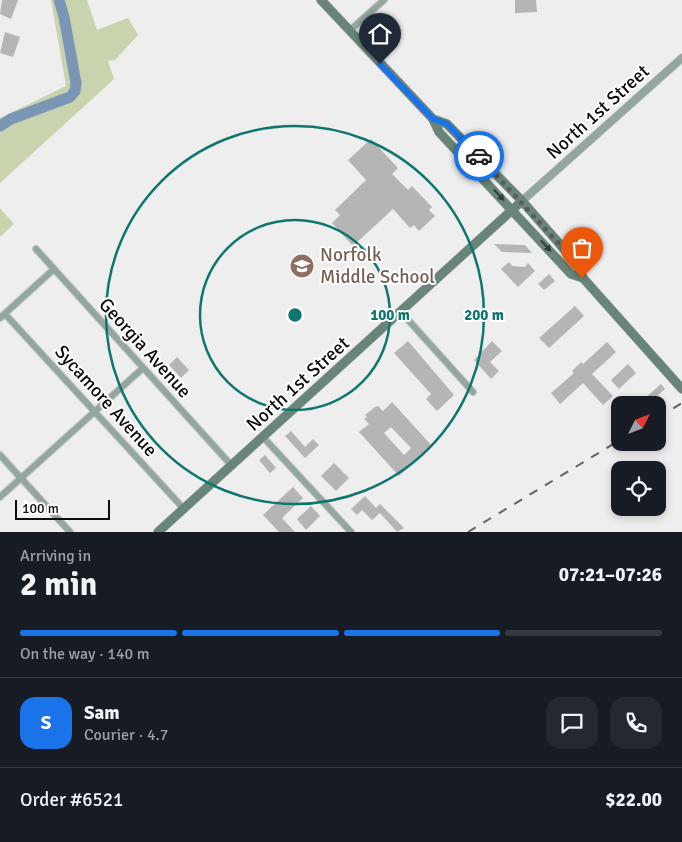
<!DOCTYPE html>
<meta charset="utf-8">
<style>
:root{--surface:#171b24;--page:#242831;--text:#f1f3f6;--muted:#9ea1a6;--line:#363941;--accent:#1a73e8}
body{margin:0;font-family:Signika,sans-serif;background:var(--page);color:var(--text);height:100vh;display:flex;flex-direction:column;font-size:19px;white-space:nowrap}
*{box-sizing:border-box;margin:0}
p{font-size:16px;color:var(--muted)}
.icon{flex:none;width:28px;height:28px;fill:none;stroke:currentColor;stroke-width:2;stroke-linecap:round;stroke-linejoin:round}
.map{position:relative;height:532px;overflow:hidden}
.sheet{display:flex;flex-direction:column;background:var(--surface);flex:1}
.sheet>*{flex:none}
.needle{width:32px;rotate:48deg}
.tools{position:absolute;left:611px;top:396px;display:grid;gap:10px}
.tools a{display:grid;place-items:center;width:55px;height:55px;border-radius:10px;background:var(--surface);box-shadow:0 2px 8px #0003;font-size:25px}
.scale{position:absolute;left:15px;bottom:12px;width:95px;box-sizing:border-box;padding-left:5px;border:2px solid #0d0d0e;border-top:0;font-size:14px;line-height:18px;white-space:nowrap;color:#0d0d0e;-webkit-text-stroke:4px #fff;paint-order:stroke}
.pin{position:absolute;display:grid;place-items:center;width:42px;height:42px;color:#fff;margin:-51px -21px;border-radius:50% 50% 50% 0;rotate:-45deg;box-shadow:0 0 5px #0007}
.pin .icon{rotate:45deg}
.courier{position:absolute;display:grid;place-items:center;width:50px;height:50px;margin:-25px;border:4px solid #1a73e8;border-radius:50%;background:#fff;color:#222;box-shadow:0 1px 6px #0007}
.overview em{font-style:normal;font-weight:700}
.overview div{display:flex;flex-direction:column-reverse}
.overview{display:flex;align-items:center;justify-content:space-between;height:85px;padding:0 20px}
h1{font-size:32px;font-weight:700;line-height:38px}
.bar{display:grid;grid-template-columns:repeat(4,1fr);gap:8px 5px;align-content:center;height:60px;padding:0 20px}
.bar i{height:6px;border-radius:4px;background:var(--line)}
.bar .active{background:var(--accent)}
.bar p{grid-column:span 4}
.line{display:flex;align-items:center;gap:12px;padding:0 20px;border-top:1px solid var(--line)}
.line div{flex:1}
.round{display:grid;place-items:center;flex:none;width:52px;height:52px;border-radius:15px;background:var(--page)}
.map>svg:first-child{display:block}
</style>
<div class="map">
<svg width="682" height="532" viewBox="0 0 682 532">
<rect width="100%" height="100%" fill="#eeeeef"/>
<!-- green -->
<g fill="#c9d4ae">
<polygon points="51,0 87,0 97,30 128,18 138,35 115,60 108,61 114,79 0,183 0,118 66,86"/>
<polygon points="0,208 14,224 0,237"/>
</g>
<g fill="none" stroke-linecap="round" stroke-linejoin="round">
<!-- river -->
<polyline stroke="#7b96b4" stroke-width="11" points="0,126 11,119 70,97 75,91 76,83 64,17 59,0"/>
</g>
<!-- building -->
<g fill="#b5b5b6" fill-rule="evenodd">
<polygon points="2,0 18,0 11,19 0,14"/>
<polygon points="515,0 536,0 537,12 515,13"/>
<polygon points="5,32 20,37 13,57 0,53"/>
<polygon points="371,139 398,168 392,174 408,190 412,186 432,207 429,210 435,216 419,231 414,225 410,228 393,209 353,246 332,223 340,215 335,210 366,180 348,160"/>
<polygon points="494,244 525,245 532,253 502,252"/>
<polygon points="509,262 512,266 525,267 528,263 535,271 518,287 501,269"/>
<polygon points="549,274 555,281 544,290 538,284"/>
<polygon points="575,306 584,316 549,348 539,338"/>
<polygon points="408,341 454,395 437,411 426,399 431,394 394,353"/>
<polygon points="492,341 502,351 490,362 499,371 491,379 474,360"/>
<polygon points="607,342 616,352 592,374 613,396 603,405 583,383 560,404 551,393 574,373 572,371 581,362 583,364"/>
<polygon points="177,357 189,370 181,378 169,365"/>
<polygon points="628,364 636,373 619,389 611,380"/>
<polygon points="661,384 665,389 647,405 637,405"/>
<path d="M392,402L432,446L399,476L359,432L369,424L364,419L367,417L365,415L375,407L378,406L383,411ZM391,427L411,448L404,455L384,433Z"/>
<polygon points="291,431 305,447 313,439 319,445 305,458 285,436"/>
<polygon points="265,455 276,468 270,473 259,460"/>
<polygon points="334,463 349,478 336,491 321,476"/>
<polygon points="293,487 303,498 282,518 295,532 279,532 263,515"/>
<polygon points="365,496 376,508 380,504 404,528 397,532 380,513 372,520 362,510 357,515 351,509"/>
<polygon points="311,506 320,516 306,530 297,519"/>
</g>
<g fill="none" stroke-linecap="round" stroke-linejoin="round">
<defs>
<g id="minor">
<polyline points="349,31 384,0"/>
<polyline points="36,249 232,466"/>
<polyline points="401,312 473,392"/>
<polyline points="5,314 184,509"/>
<polyline points="0,318 54,269"/>
<polyline points="263,437 351,532"/>
<polyline points="0,455 70,532"/>
<polyline points="0,497 143,368"/>
</g>
<polyline id="tertiary" points="522,201 682,58"/>
<g id="secondary">
<polyline points="321,0 433,119 439,132 571,274 583,278"/>
<polyline points="433,119 447,124 522,201 578,265 583,278 682,389"/>
<polyline points="158,532 522,201"/>
</g>
</defs>
<!-- minor casing -->
<use href="#minor" stroke="#cacacb" stroke-width="8"/>
<!-- tertiary casing -->
<use href="#tertiary" stroke="#cacacb" stroke-width="9"/>
<!-- secondary casing -->
<use href="#secondary" stroke="#cacacb" stroke-width="10"/>
<!-- minor -->
<use href="#minor" stroke="#94a79e" stroke-width="6"/>
<!-- tertiary -->
<use href="#tertiary" stroke="#94a79e" stroke-width="8"/>
<!-- secondary -->
<use href="#secondary" stroke="#698478" stroke-width="9"/>
<!-- rail -->
<g stroke="#626263" stroke-width="2" stroke-dasharray="9 9" stroke-linecap="butt">
<polyline points="658,418 682,403"/>
<polyline points="468,532 620,440"/>
</g>
</g>
<!-- one-way arrows -->
<defs><path id="oneway-solid" d="M-6-.8H1V-3.2L6.5 0L1 3.2V.8H-6Z" transform="scale(1.25)"/></defs>
<g fill="#323d38">
<use href="#oneway-solid" transform="translate(499 195) rotate(47)"/>
<use href="#oneway-solid" transform="translate(546 246) rotate(48)"/>
</g>
<g fill="none" stroke-linecap="round" stroke-linejoin="round">
<!-- done -->
<polyline stroke="#5c5c5d" stroke-width="5" stroke-dasharray="0 9" points="479,156 578,265 582,278"/>
<!-- route -->
<polyline stroke="#1a73e8" stroke-width="6" points="380,64 433,119 447,124 479,156"/>
</g>
<!-- distance rings -->
<g fill="none" stroke="#0f766e" stroke-width="2.5">
<circle cx="295" cy="315" r="95"/>
<circle cx="295" cy="315" r="189"/>
</g>
<!-- icons -->
<defs>
<symbol id="school-disc" viewBox="-11 -11 22 22"><circle r="9.5" fill="#8d6e63" stroke="#fff"/><path d="M0-5L7-2L0 1L-7-2ZM-4 1L0 2.5L4 1V4Q0 6-4 4Z" fill="#fff"/></symbol>
</defs>
<g fill-rule="evenodd">
<use href="#school-disc" x="288" y="252" width="28" height="28"/>
</g>
<g text-anchor="middle" dominant-baseline="central" stroke-width="4" stroke-linejoin="round" paint-order="stroke">
<!-- street labels -->
<g font-size="19" fill="#0d0d0e" stroke="#fff">
<text transform="translate(598 112) rotate(-42)">North 1st Street</text>
<text transform="translate(145 348) rotate(48)">Georgia Avenue</text>
<text transform="translate(298 384) rotate(-42)">North 1st Street</text>
<text transform="translate(106 401) rotate(48)">Sycamore Avenue</text>
</g>
<!-- education labels -->
<g font-size="19" fill="#785e54" stroke="#fff" text-anchor="start">
<text x="320" y="255">Norfolk<tspan x="320" dy="22">Middle School</tspan></text>
</g>
</g>
<circle cx="295" cy="315" r="8" fill="#0f766e" stroke="#fff" stroke-width="2.5"/>
<g font-size="15" text-anchor="middle" font-weight="bold" fill="#0f766e" stroke="#fff" stroke-width="4" stroke-linejoin="round" paint-order="stroke">
<text x="390" y="320">100 m</text>
<text x="484" y="320">200 m</text>
</g>
</svg>
<div class="tools">
<a><svg class="needle" viewBox="-14 -14 28 28"><path d="M0-13l5 13h-10z" fill="#e53935"/><path d="M0 13l5-13h-10z" fill="#9ea1a6"/></svg></a>
<a><svg class="icon" aria-label="locate" viewBox="0 0 24 24"><circle cx="12" cy="12" r="6"/><path d="M12 2v4M12 18v4M2 12h4M18 12h4"/></svg></a>
</div>
<div class="scale">100 m</div>
<div class="pin" style="left:582px;top:278px;background:#ea580c"><svg class="icon" aria-label="bag" viewBox="0 0 24 24"><path d="M5 8h14l-1 12H6zM9 8a3 3 0 0 1 6 0"/></svg></div>
<div class="pin" style="left:380px;top:64px;background:#1f2937"><svg class="icon" aria-label="home" viewBox="0 0 24 24"><path d="M3 11l9-7 9 7M6 9v11h12V9"/></svg></div>
<div class="courier" style="left:479px;top:156px"><svg class="icon" aria-label="car" viewBox="0 0 24 24"><path d="M5 17H2v-5l4-1 3-4h7l3 4 3 1v5h-3M9 17h6M6 11h13"/><circle cx="7" cy="17" r="2"/><circle cx="17" cy="17" r="2"/></svg></div>
</div>
<section class="sheet">
<div class="overview"><div><h1>2 min</h1><p>Arriving in</p></div><em>07:21–07:26</em></div>
<div class="bar"><i class="active"></i><i class="active"></i><i class="active"></i><i></i><p>On the way · 140 m</p></div>
<div class="line" style="height:90px"><b class="round" style="background:var(--accent);color:#fff">S</b><div><b>Sam</b><p>Courier · 4.7</p></div><a class="round"><svg class="icon" aria-label="chat" viewBox="0 0 24 24"><path d="M4 5h16v11H9l-5 4z"/></svg></a><a class="round"><svg class="icon" aria-label="phone" viewBox="0 0 24 24"><path d="M5 4h4l2 5-3 2q2 4 5 5l2-3 5 2v4C11 20 4 13 5 4z"/></svg></a></div>
<div class="line" style="height:65px"><div>Order #6521</div><b>$22.00</b></div>
</section>
